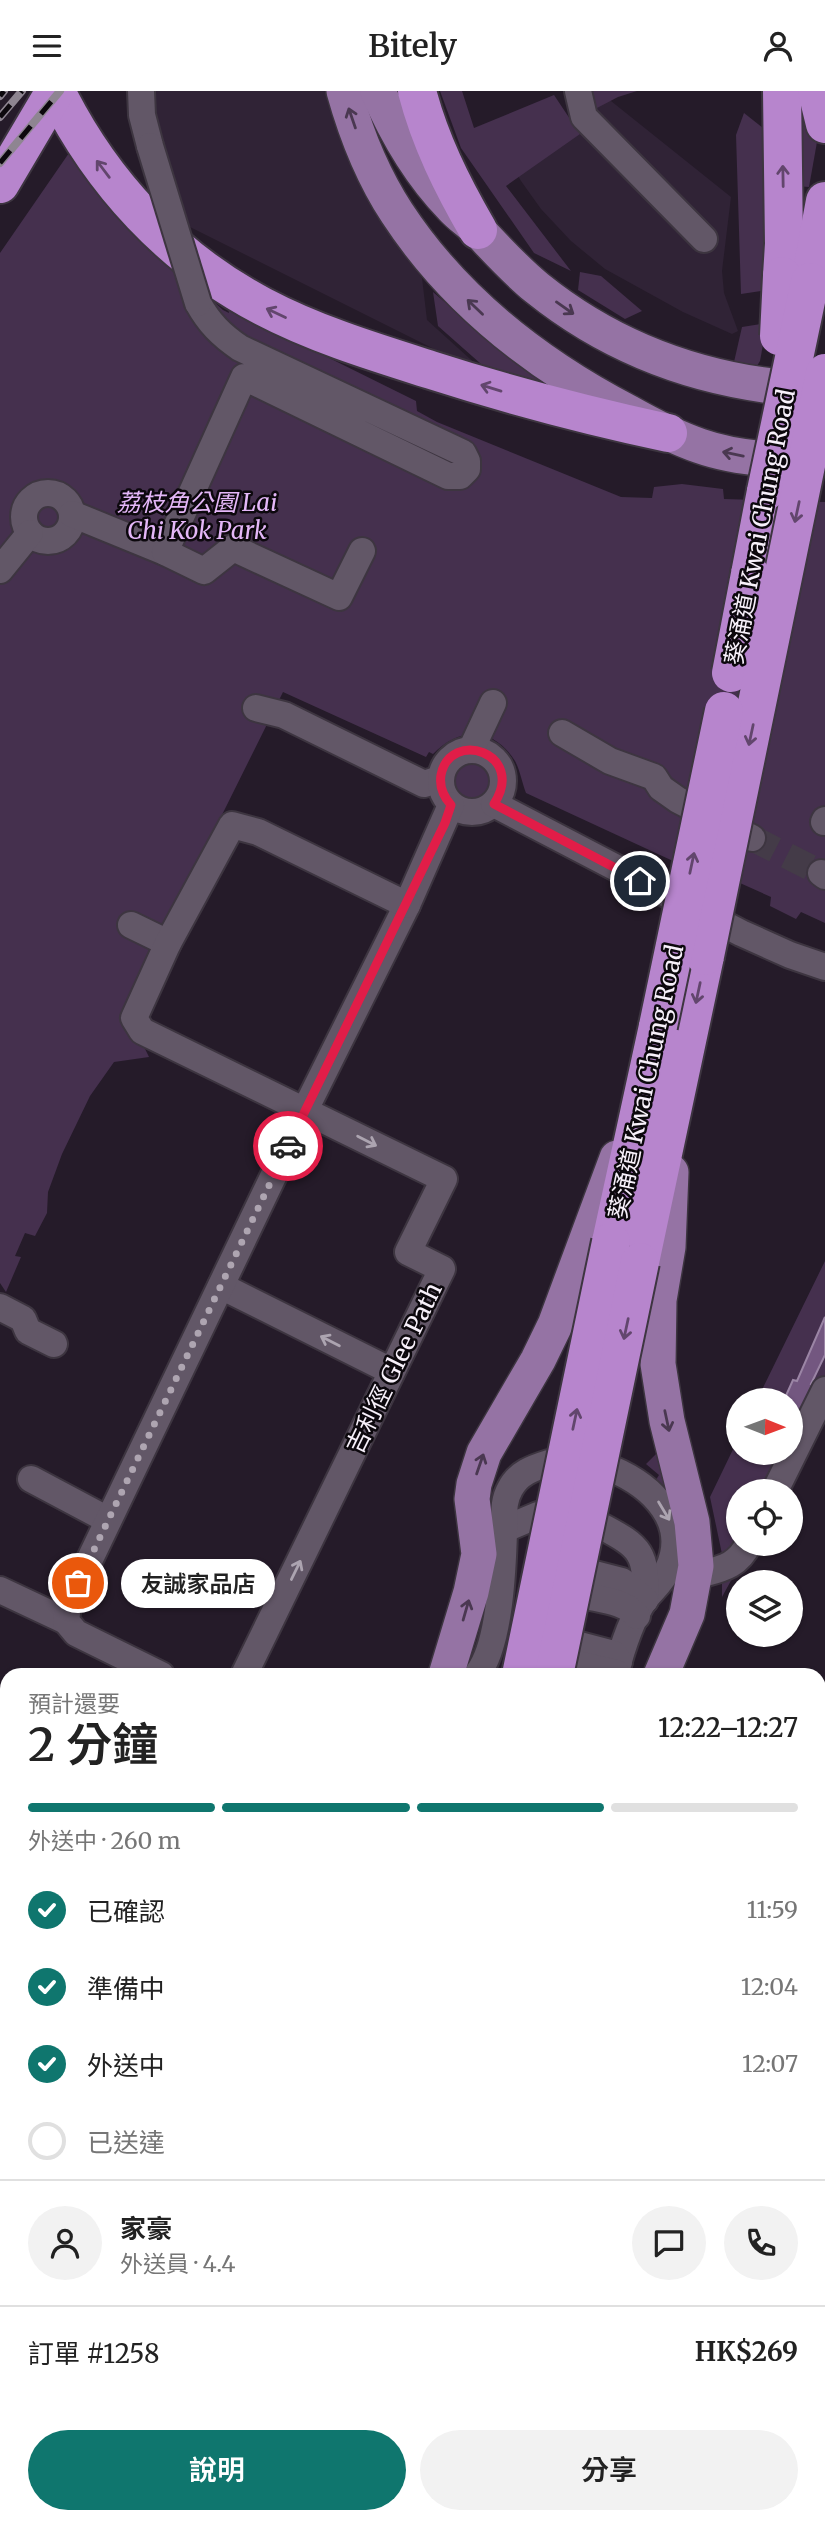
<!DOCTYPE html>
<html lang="zh-TW">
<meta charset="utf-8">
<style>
:root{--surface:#fff;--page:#f2f2f2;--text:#222;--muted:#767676;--line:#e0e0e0;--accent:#0f766e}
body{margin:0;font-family:Merriweather,"Noto Sans TC",serif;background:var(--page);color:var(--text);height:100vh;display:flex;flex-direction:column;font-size:26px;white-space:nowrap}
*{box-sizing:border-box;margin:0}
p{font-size:23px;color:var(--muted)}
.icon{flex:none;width:38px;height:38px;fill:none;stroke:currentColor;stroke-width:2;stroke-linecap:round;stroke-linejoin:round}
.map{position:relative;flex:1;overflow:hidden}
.drawer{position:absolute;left:0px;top:1577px;width:826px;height:856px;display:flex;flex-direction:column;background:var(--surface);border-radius:21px 21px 0 0;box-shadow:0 2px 5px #0004}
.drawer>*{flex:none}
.needle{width:46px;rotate:91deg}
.tools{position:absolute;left:726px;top:1297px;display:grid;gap:14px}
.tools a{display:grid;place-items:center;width:77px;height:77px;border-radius:50%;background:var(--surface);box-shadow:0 2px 5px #0004;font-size:35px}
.pin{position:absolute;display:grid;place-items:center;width:60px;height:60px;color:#fff;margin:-30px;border:4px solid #fff;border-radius:50%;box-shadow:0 2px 7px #0007}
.courier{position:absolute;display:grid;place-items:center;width:70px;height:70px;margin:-35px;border:5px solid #e11d48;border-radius:50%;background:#fff;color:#222;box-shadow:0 2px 9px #0007}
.bubble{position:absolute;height:49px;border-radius:24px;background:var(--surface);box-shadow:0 2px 5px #0004;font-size:23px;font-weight:600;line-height:49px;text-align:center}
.headline em{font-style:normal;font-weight:600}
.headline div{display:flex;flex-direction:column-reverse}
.headline{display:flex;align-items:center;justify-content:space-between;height:119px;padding:0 28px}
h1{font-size:46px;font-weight:600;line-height:52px}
.bar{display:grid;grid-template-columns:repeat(4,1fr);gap:10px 7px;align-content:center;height:84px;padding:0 28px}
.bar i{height:9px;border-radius:5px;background:var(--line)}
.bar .current{background:var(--accent)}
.bar p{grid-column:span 4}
.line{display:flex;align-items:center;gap:18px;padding:0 28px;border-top:2px solid var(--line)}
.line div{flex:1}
.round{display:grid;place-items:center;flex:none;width:74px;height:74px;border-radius:37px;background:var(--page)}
ol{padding:0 28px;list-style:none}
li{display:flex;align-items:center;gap:21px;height:77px}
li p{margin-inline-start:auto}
li .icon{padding:7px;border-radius:50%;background:var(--accent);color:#fff;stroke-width:4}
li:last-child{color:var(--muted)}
li i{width:38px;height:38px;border:4px solid var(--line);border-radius:50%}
.button{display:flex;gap:14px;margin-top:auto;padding:14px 28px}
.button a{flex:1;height:80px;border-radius:42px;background:var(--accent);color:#fff;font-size:28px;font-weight:600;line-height:80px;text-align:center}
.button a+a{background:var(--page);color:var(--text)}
header{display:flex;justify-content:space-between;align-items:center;height:91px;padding:0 28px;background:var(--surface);font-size:32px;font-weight:600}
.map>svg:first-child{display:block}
</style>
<header><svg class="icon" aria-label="menu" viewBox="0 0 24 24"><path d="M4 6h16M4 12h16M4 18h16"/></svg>Bitely<svg class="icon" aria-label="person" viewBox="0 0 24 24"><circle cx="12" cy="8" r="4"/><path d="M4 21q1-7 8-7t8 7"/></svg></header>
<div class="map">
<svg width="825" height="2432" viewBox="0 0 825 2432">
<rect width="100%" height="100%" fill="#251b29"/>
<!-- built -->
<g fill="#302336">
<polygon points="156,0 325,0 366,101 422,187 427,229 490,286 150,116 143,66"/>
<polygon points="601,2 731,106 722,180 724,202 738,240 732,243 683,221 605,178 571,150 541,118 521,90 506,64 582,19"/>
</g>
<!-- green -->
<g fill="#45304e">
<polygon points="440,0 462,0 474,37 554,4 580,43 506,95 571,180 534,162 461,57"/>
<polygon points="589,0 637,0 618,6 595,18"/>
<polygon points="825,6 809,96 795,95 789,8"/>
<polygon points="744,22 763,37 773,155 761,200 741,203 736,44"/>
<path d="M69,62L153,156L223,219L229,222L228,217L416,310L417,320L437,331L621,406L652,407L654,396L682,393L723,398L724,408L825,411V832L801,821L796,828L770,815L771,806L675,763L673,770L526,702C522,692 520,679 515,670C494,636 460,635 433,663L429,661L426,666L283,601L144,881L129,925L149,966L114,971L90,1005L62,1063L48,1101L47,1122L35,1145L25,1142L15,1165L21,1166L6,1201L0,1192V162Z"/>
<polygon points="580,181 601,185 642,220 625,228 578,199"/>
<polygon points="433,201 479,240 547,291 540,303 498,288 438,235"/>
<polygon points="767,232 760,270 755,278 734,271 742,236"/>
<circle cx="471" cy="690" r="25"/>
<polygon points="825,1170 825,1308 779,1400 738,1400 738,1452 751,1453 722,1506 722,1463 710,1406 738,1348 738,1362 791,1362 791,1309 757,1309"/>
<polygon points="661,1358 679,1411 654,1392 659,1384 646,1373"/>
<polygon points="825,1834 825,1896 819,1899 819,1837"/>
<polygon points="819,2170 825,2171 825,2268 819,2279"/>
</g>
<!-- water -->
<polygon fill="#735780" stroke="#9b85a5" stroke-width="2" points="825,1226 825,1264 811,1293 814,1294 791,1342 791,1309 784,1309 793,1289 797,1290"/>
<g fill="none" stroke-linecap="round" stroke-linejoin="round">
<!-- minor-tunnel -->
<polyline stroke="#443b48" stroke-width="26" stroke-dasharray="26 13" stroke-linecap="butt" points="752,747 821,782"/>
<defs>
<g id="minor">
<polyline points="141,0 142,24 150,55"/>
<polyline points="578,0 584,26 704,148"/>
<circle cx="48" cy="426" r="24"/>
<path d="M72,423L165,461L244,286L448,385H460L467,378V370L463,362L240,257C221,244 209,232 198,212"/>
<polyline points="165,461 204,480 233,457 339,506 362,460"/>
<polyline points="0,479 30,442"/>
<polyline points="256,617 284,624 424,693 440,688"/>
<polyline points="562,642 610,670 654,686 661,697 678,709 752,747"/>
<circle cx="472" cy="690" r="31"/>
<polyline points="471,659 493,612"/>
<polyline points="494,713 741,842 790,864 825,876"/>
<polyline points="824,731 825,729"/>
<polyline points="821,782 825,785"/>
<polyline points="131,834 168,852"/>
<polyline points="221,1195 391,1280"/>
<polyline points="0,1216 23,1228 28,1240 54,1253"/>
<path d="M612,1378C652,1395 690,1431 668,1478C663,1490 653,1498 645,1508C632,1527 621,1561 615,1584"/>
<polyline points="31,1388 108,1429"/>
<polyline points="775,1400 825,1299"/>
<path d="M601,1435C641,1456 647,1462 645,1509"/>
<polyline points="505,1438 538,1424"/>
<polyline points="591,1482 622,1490 645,1509"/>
<path d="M695,1485C719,1478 737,1477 749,1452"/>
<polyline points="0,1499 66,1530"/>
<path d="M586,1505C603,1509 626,1511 637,1525"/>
<polyline points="576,1553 614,1563 619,1571"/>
<polyline points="573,1572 616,1582"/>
<path d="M478,1582C500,1553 503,1477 504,1440C505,1425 502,1412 510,1398C518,1382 533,1377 549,1372"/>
<polyline points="161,1584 76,1542 66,1530 68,1514 305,1019 407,814 451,714"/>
<polyline points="244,1584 442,1178 408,1161 444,1088 142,940 134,927 168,852 232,734 258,741 407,814"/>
<polyline points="0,1741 7,1744"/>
<polyline points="0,2165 7,2166"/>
<polyline points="0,2212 7,2213"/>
<polyline points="0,2353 7,2301"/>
<polyline points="614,2426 617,2432"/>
<polyline points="646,2426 648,2432"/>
<polyline points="22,2432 23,2426"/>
<polyline points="178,2432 179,2426"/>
</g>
<g id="major">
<path d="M344,0C356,43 372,84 397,122C454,209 536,273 628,321C651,334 674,346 700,355C731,366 766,369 799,370"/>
<path d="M378,0C396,42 420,83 452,116C460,125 471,132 480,141C498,160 516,180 537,197C619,263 712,294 817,299"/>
<polyline points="446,1584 471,1501 479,1463 472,1408 474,1393 484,1362 538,1269 555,1234 617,1067"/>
<polyline points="661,1584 687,1523 696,1475 692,1431 667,1330 658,1273 659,1209 668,1156 671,1081"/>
<polyline points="819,1700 825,1698"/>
<polyline points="819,1920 825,1917"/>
<polyline points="475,2426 476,2432"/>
<polyline points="308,2432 311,2426"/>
<polyline points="405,2432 407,2426"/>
</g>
<g id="highway">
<path d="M56,0C101,91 171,167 262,215C315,243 374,261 431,279C509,304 588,325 668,342"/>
<path d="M417,0C430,50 452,94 478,139"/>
<polyline points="782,0 784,153 782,185"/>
<polyline points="817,0 825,33"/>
<polyline points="0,93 55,0"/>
<polyline points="810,191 825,110"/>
<polyline points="750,483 766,400"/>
<polyline points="611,1151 658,935"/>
<polyline points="640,1171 705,865"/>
<polyline points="338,2432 343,2426"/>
<polyline points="373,2432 374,2426"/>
</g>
</defs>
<!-- minor casing -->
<use href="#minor" stroke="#3d3540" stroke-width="30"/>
<!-- major casing -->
<use href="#major" stroke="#3d3540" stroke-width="38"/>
<!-- highway casing -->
<use href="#highway" stroke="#3d3540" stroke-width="42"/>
<!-- minor -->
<use href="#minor" stroke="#625767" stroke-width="26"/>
<!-- major -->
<use href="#major" stroke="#9573a4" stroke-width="35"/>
<!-- highway -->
<use href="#highway" stroke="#b785cd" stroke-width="38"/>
<defs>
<g id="rail">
<polyline points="0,5 4,0"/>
<polyline points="0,26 22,0"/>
<polyline points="0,72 60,0"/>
</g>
</defs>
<!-- rail casing -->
<use href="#rail" stroke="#8e8591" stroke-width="8"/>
<!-- rail -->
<use href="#rail" stroke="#0c080d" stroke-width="5" stroke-dasharray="16" stroke-linecap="butt"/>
<defs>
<polyline id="minor-bridge" points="150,55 198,212"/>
<g id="highway-bridge">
<polyline points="779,245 782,185"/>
<polyline points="766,400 810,191"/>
<polyline points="731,582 750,483"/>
<polyline points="705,865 825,282"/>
<polyline points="658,935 724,620"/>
<polyline points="521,1584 611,1151"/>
<polyline points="554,1584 640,1171"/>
</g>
</defs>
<!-- minor-bridge casing -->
<use href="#minor-bridge" stroke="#3d3540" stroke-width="30" stroke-linecap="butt"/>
<!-- highway-bridge casing -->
<use href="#highway-bridge" stroke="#3d3540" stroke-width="42" stroke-linecap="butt"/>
<!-- minor-bridge -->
<use href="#minor-bridge" stroke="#625767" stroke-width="26"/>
<!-- highway-bridge -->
<use href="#highway-bridge" stroke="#b785cd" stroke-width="38"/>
</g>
<!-- one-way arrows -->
<defs><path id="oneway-shaft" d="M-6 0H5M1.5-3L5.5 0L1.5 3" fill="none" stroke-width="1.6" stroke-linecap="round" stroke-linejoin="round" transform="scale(1.75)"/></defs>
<g stroke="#4a3851">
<use href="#oneway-shaft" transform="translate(352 27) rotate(-109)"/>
<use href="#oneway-shaft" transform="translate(475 216) rotate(-136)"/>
<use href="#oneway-shaft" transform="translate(565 217) rotate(35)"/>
<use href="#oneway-shaft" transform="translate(733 363) rotate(-168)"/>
<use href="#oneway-shaft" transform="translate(667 1330) rotate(78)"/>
<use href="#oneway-shaft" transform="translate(480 1373) rotate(-71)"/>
<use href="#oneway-shaft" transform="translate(466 1519) rotate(-74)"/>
</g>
<g stroke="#62466d">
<use href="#oneway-shaft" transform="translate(103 78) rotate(-127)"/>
<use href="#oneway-shaft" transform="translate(783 85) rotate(-91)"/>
<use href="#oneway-shaft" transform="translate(276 222) rotate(-155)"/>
<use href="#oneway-shaft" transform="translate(491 297) rotate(-163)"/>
<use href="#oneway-shaft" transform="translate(797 421) rotate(102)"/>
<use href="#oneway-shaft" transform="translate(751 644) rotate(102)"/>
<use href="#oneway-shaft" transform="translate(692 772) rotate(-78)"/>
<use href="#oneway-shaft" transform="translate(698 902) rotate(102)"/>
<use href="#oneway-shaft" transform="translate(626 1238) rotate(102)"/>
<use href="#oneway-shaft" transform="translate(575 1328) rotate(-78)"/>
</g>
<g stroke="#aca4b0">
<use href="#oneway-shaft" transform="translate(367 1050) rotate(27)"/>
<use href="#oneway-shaft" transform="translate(330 1250) rotate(-153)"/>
<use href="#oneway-shaft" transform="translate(664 1420) rotate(59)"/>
<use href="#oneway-shaft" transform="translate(296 1479) rotate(-64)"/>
</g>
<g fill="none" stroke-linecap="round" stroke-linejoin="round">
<!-- done -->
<polyline stroke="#aea5b1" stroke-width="7" stroke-dasharray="0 12.6" points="78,1492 288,1055"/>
<!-- route -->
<path stroke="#e11d48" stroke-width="9" d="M288,1055L445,732L451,714C443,705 439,696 441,684C450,637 527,662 494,713L640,790"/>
</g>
<g text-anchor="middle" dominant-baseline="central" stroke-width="5" stroke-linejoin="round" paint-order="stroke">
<!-- park labels -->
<g font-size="24" font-style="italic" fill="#e4b7f8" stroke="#0c080d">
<text x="197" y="411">荔枝角公園 Lai<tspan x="197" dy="28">Chi Kok Park</tspan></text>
</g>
<!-- street labels -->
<g font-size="24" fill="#f7f0fa" stroke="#0c080d">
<text transform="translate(760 436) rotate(-79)">葵涌道 Kwai Chung Road</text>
<text transform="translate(646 991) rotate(-78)">葵涌道 Kwai Chung Road</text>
<text transform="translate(394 1277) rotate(-64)">吉利徑 Glee Path</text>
</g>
</g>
</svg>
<div class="tools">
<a><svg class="needle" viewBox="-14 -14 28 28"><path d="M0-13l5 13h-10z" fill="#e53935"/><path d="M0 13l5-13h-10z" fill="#767676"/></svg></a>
<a><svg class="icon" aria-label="locate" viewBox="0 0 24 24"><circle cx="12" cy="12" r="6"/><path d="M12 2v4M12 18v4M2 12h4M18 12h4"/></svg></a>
<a><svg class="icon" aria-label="layers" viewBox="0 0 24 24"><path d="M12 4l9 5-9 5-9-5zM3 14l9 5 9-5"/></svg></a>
</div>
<div class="pin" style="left:78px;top:1492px;background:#ea580c"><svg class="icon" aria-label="bag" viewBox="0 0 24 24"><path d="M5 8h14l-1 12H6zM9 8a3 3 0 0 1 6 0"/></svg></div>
<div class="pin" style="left:640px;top:790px;background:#1f2937"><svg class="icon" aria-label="home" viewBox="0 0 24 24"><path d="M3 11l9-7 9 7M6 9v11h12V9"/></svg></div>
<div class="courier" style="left:288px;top:1055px"><svg class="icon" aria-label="car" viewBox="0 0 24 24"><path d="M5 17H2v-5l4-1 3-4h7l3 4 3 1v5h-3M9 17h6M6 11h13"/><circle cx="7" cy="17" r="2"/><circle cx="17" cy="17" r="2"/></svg></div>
<div class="bubble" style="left:121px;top:1468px;width:154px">友誠家品店</div>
<section class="drawer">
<div class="headline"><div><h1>2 分鐘</h1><p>預計還要</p></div><em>12:22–12:27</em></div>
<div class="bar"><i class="current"></i><i class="current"></i><i class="current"></i><i></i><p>外送中 · 260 m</p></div>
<ol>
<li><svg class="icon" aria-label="check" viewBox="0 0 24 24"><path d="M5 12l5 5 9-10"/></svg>已確認<p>11:59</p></li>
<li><svg class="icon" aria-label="check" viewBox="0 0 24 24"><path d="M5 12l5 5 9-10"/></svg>準備中<p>12:04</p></li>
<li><svg class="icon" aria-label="check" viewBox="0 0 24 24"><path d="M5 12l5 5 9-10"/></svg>外送中<p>12:07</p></li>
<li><i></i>已送達</li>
</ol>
<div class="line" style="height:126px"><a class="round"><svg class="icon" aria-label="person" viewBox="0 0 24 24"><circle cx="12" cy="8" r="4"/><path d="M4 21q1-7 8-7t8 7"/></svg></a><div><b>家豪</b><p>外送員 · 4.4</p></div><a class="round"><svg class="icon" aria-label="chat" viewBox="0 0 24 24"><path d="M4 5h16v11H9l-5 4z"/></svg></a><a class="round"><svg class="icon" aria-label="phone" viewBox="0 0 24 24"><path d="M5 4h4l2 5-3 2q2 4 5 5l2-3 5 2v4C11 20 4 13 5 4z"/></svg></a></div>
<div class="line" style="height:91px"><div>訂單 #1258</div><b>HK$269</b></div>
<div class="button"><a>說明</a><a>分享</a></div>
</section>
</div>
